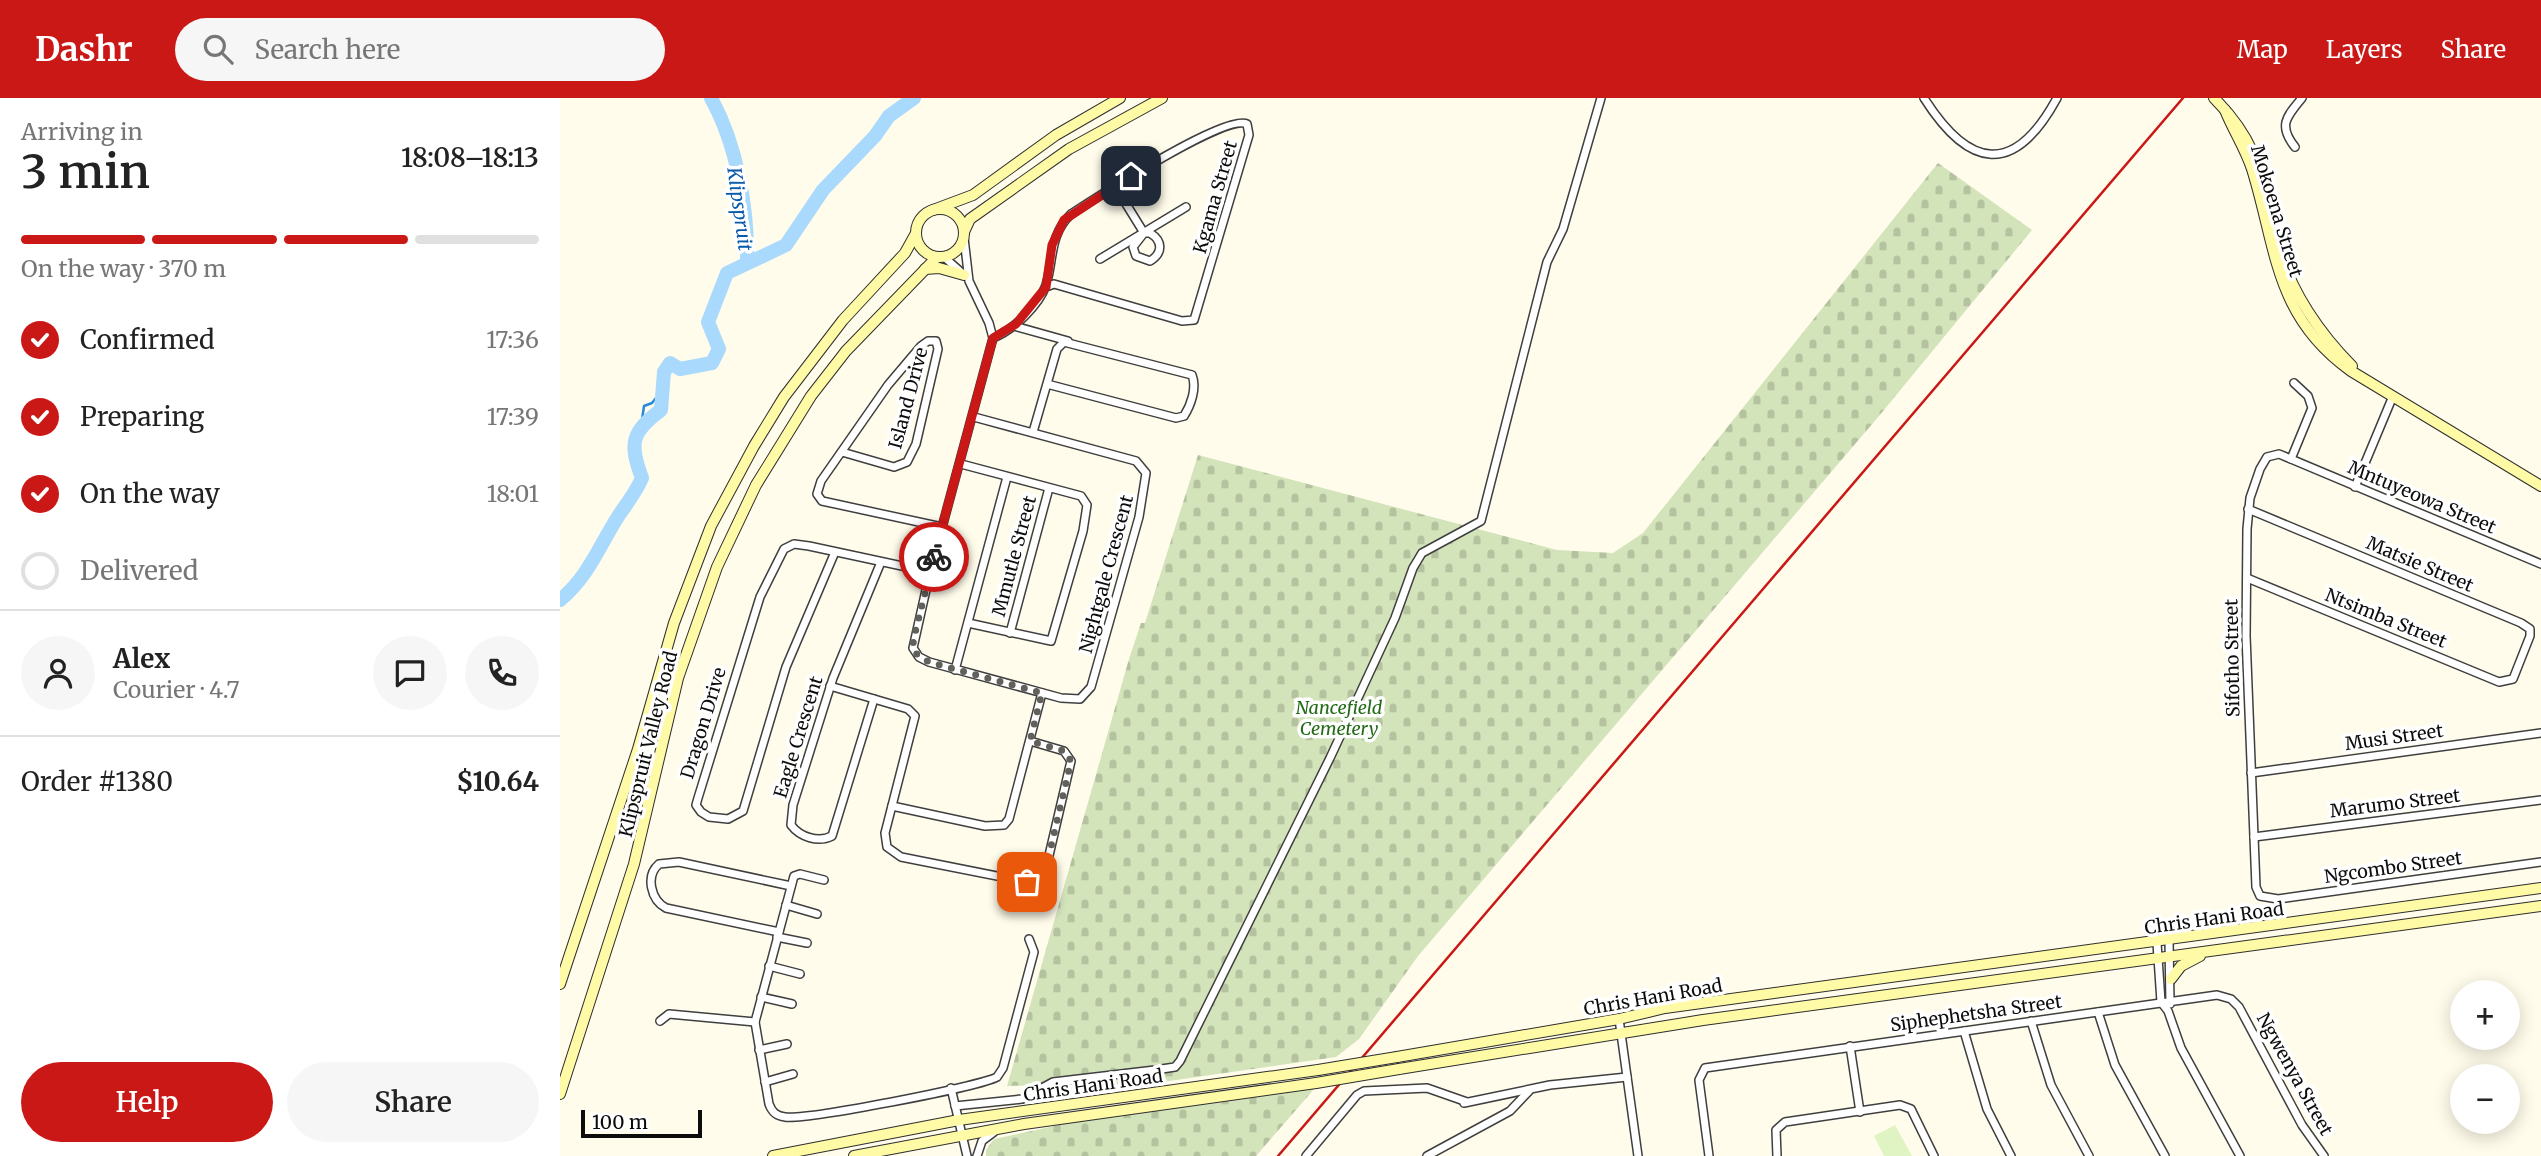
<!DOCTYPE html>
<meta charset="utf-8">
<style>
:root{--surface:#fff;--page:#f6f6f6;--text:#222;--muted:#767676;--line:#e0e0e0;--accent:#ca1816}
body{margin:0;font-family:Merriweather,serif;background:var(--page);color:var(--text);height:100vh;display:flex;flex-direction:column;font-size:26px;white-space:nowrap}
*{box-sizing:border-box;margin:0}
p{font-size:23px;color:var(--muted)}
.icon{flex:none;width:38px;height:38px;fill:none;stroke:currentColor;stroke-width:2;stroke-linecap:round;stroke-linejoin:round}
.map{position:relative;flex:1;overflow:hidden}
.panel{display:flex;flex-direction:column;background:var(--surface);width:560px}
.panel>*{flex:none}
.fabs{position:absolute;left:1890px;top:882px;display:grid;gap:14px}
.fabs a{display:grid;place-items:center;width:70px;height:70px;border-radius:50%;background:var(--surface);box-shadow:0 4px 18px #0003;font-size:35px}
.scale{position:absolute;left:21px;bottom:18px;width:121px;box-sizing:border-box;padding-left:7px;border:4px solid #0c0c0c;border-top:0;font-size:19px;line-height:24px;white-space:nowrap;color:#0c0c0c;-webkit-text-stroke:5px #fff;paint-order:stroke}
.pin{position:absolute;display:grid;place-items:center;width:60px;height:60px;color:#fff;margin:-30px;border-radius:14px;box-shadow:0 4px 10px #0006}
.courier{position:absolute;display:grid;place-items:center;width:70px;height:70px;margin:-35px;border:5px solid #ca1816;border-radius:50%;background:#fff;color:#222;box-shadow:0 2px 9px #0007}
.headline em{font-style:normal;font-weight:600}
.headline div{display:flex;flex-direction:column-reverse}
.headline{display:flex;align-items:center;justify-content:space-between;height:119px;padding:0 21px}
h1{font-size:46px;font-weight:600;line-height:52px}
.bar{display:grid;grid-template-columns:repeat(4,1fr);gap:10px 7px;align-content:center;height:84px;padding:0 21px}
.bar i{height:9px;border-radius:5px;background:var(--line)}
.bar .on{background:var(--accent)}
.bar p{grid-column:span 4}
.line{display:flex;align-items:center;gap:18px;padding:0 21px;border-top:2px solid var(--line)}
.line div{flex:1}
.round{display:grid;place-items:center;flex:none;width:74px;height:74px;border-radius:37px;background:var(--page)}
ol{padding:0 21px;list-style:none}
li{display:flex;align-items:center;gap:21px;height:77px}
li p{margin-inline-start:auto}
li .icon{padding:7px;border-radius:50%;background:var(--accent);color:#fff;stroke-width:4}
li:last-child{color:var(--muted)}
li i{width:38px;height:38px;border:4px solid var(--line);border-radius:50%}
.button{display:flex;gap:14px;margin-top:auto;padding:14px 21px}
.button a{flex:1;height:80px;border-radius:42px;background:var(--accent);color:#fff;font-size:28px;font-weight:600;line-height:80px;text-align:center}
.button a+a{background:var(--page);color:var(--text)}
header{display:flex;align-items:center;gap:42px;box-sizing:border-box;height:98px;padding:0 35px;background:var(--accent);color:#fff}
header strong{font-size:33px}
nav{display:flex;gap:38px;margin-inline-start:auto;font-size:24px}
.search{width:490px;height:63px;background:var(--page);display:flex;align-items:center;gap:18px;box-sizing:border-box;padding:0 24px;border-radius:38px;color:var(--muted);font-size:26px}
main{display:flex;flex:1;min-height:0}
.map>svg:first-child{display:block}
</style>
<header>
<strong>Dashr</strong>
<div class="search"><svg class="icon" aria-label="search" viewBox="0 0 24 24"><circle cx="10" cy="10" r="6"/><path d="M15 15l6 6"/></svg>Search here</div>
<nav><a>Map</a><a>Layers</a><a>Share</a></nav>
</header>
<main>
<section class="panel">
<div class="headline"><div><h1>3 min</h1><p>Arriving in</p></div><em>18:08–18:13</em></div>
<div class="bar"><i class="on"></i><i class="on"></i><i class="on"></i><i></i><p>On the way · 370 m</p></div>
<ol>
<li><svg class="icon" aria-label="check" viewBox="0 0 24 24"><path d="M5 12l5 5 9-10"/></svg>Confirmed<p>17:36</p></li>
<li><svg class="icon" aria-label="check" viewBox="0 0 24 24"><path d="M5 12l5 5 9-10"/></svg>Preparing<p>17:39</p></li>
<li><svg class="icon" aria-label="check" viewBox="0 0 24 24"><path d="M5 12l5 5 9-10"/></svg>On the way<p>18:01</p></li>
<li><i></i>Delivered</li>
</ol>
<div class="line" style="height:126px"><a class="round"><svg class="icon" aria-label="person" viewBox="0 0 24 24"><circle cx="12" cy="8" r="4"/><path d="M4 21q1-7 8-7t8 7"/></svg></a><div><b>Alex</b><p>Courier · 4.7</p></div><a class="round"><svg class="icon" aria-label="chat" viewBox="0 0 24 24"><path d="M4 5h16v11H9l-5 4z"/></svg></a><a class="round"><svg class="icon" aria-label="phone" viewBox="0 0 24 24"><path d="M5 4h4l2 5-3 2q2 4 5 5l2-3 5 2v4C11 20 4 13 5 4z"/></svg></a></div>
<div class="line" style="height:91px"><div>Order #1380</div><b>$10.64</b></div>
<div class="button"><a>Help</a><a>Share</a></div>
</section>
<div class="map">
<svg width="1981" height="1058" viewBox="0 0 1981 1058">
<defs>
<pattern id="cemetery-stones" width="16" height="16" patternUnits="userSpaceOnUse" patternTransform="scale(1.75)"><rect width="16" height="16" fill="#d3e3ba"/><path d="M2 7V4a2 2 0 0 1 4 0v3zM10 15v-3a2 2 0 0 1 4 0v3z" fill="#b4c29f"/></pattern>
</defs>
<rect width="100%" height="100%" fill="#fffceb"/>
<!-- cemetery -->
<g fill="url(#cemetery-stones)">
<polygon points="1378,65 1472,132 1319,318 858,858 799,941 776,959 546,992 543,980 496,987 447,988 569,561 581,525 585,525 638,357 997,452 1053,455 1083,435"/>
<polygon points="755,990 696,1058 426,1058 426,1052 434,1041 509,1025"/>
</g>
<!-- pitch -->
<polygon fill="#e0f4c3" points="1335,1027 1352,1058 1324,1058 1314,1038"/>
<g fill="none" stroke-linecap="round" stroke-linejoin="round">
<!-- stream -->
<polyline stroke="#298adc" stroke-width="2.5" points="81,329 84,308 92,305 103,291"/>
<!-- river -->
<g stroke="#a9d9fd" stroke-width="14">
<path d="M151,0C177,47 188,110 187,163"/>
<path d="M0,502C29,478 39,448 59,417C68,404 76,394 82,380C69,346 71,334 101,312L104,274L110,265L120,271L152,265L159,251L148,224L167,175L226,147L263,92L315,38L329,18L354,0"/>
</g>
<defs>
<g id="street">
<path d="M1364,0C1409,71 1454,79 1497,0"/>
<path d="M1735,49C1718,28 1726,19 1742,0"/>
<path d="M555,88L584,135H590C603,143 603,155 590,163L576,158L573,149L584,135"/>
<polyline points="404,140 409,183 429,225 433,240 370,474 353,550 359,559 369,564 501,600 520,601 531,589 579,419 586,375 576,363 414,319"/>
<polyline points="384,159 401,174"/>
<polyline points="540,161 626,109"/>
<polyline points="454,228 508,243"/>
<path d="M433,240C453,232 479,208 486,187C494,161 489,137 511,116C536,100 666,15 687,26L689,37L634,222L622,223L494,186L486,189"/>
<path d="M473,334L497,251L504,244L632,277C637,290 631,307 624,318L616,320L487,286"/>
<polyline points="282,354 334,369 347,364 356,346 378,251 376,243 368,243 361,248 328,287 261,383 257,396 262,403 382,429"/>
<polyline points="1731,361 1752,310 1748,298 1734,285"/>
<polyline points="401,366 521,398 527,407 523,433 491,543 408,525"/>
<polyline points="1795,389 1833,298"/>
<polyline points="275,454 226,569 183,713 168,721 149,719 141,714 136,707 138,700 200,499 224,451 234,446 249,448 370,474"/>
<polyline points="1981,466 1719,356 1707,359 1700,371 1690,400 1687,431 1686,538 1696,789 1700,798 1718,801 1981,764"/>
<polyline points="1687,480 1939,584 1953,581 1970,538 1970,531 1961,525 1688,411"/>
<polyline points="450,535 489,390"/>
<polyline points="395,572 447,379"/>
<polyline points="270,588 348,611 355,618 325,735 327,749 341,759 467,784 479,781 487,766 511,663 504,653 470,643"/>
<path d="M314,601L272,738C258,745 240,739 231,727L233,707L273,580L321,464"/>
<polyline points="1691,675 1981,635"/>
<polyline points="332,708 425,728 444,727 449,721 482,595"/>
<polyline points="1694,739 1981,702"/>
<path d="M264,782L240,776L234,778L195,924L209,1006C212,1014 216,1018 225,1019C247,1022 418,989 437,979L443,970L474,854L469,841"/>
<polyline points="226,807 257,816"/>
<path d="M219,834L106,810C91,802 85,778 99,766L119,764L231,788"/>
<polyline points="217,839 247,845"/>
<polyline points="1609,842 1610,906"/>
<polyline points="1597,845 1601,904 1608,913 1621,950 1680,1058"/>
<polyline points="209,868 240,876"/>
<polyline points="201,899 232,906"/>
<polyline points="1538,914 1555,967 1605,1058"/>
<polyline points="1059,921 1078,1058"/>
<polyline points="100,923 109,916 195,924"/>
<polyline points="1471,923 1491,987 1529,1058"/>
<polyline points="1404,933 1427,1011 1451,1058"/>
<polyline points="1290,948 1300,1014"/>
<polyline points="199,952 227,946"/>
<polyline points="205,984 233,976"/>
<polyline points="391,990 407,1058"/>
<polyline points="904,1005 990,987 1067,979"/>
<polyline points="395,1008 462,1001 493,984 595,972 615,969 620,963 770,660 835,520 853,470 862,455 921,423 987,164 1003,131 1041,0"/>
<polyline points="417,1058 422,1043 434,1034"/>
<polyline points="746,1058 797,997 804,993 867,990 907,1004"/>
<polyline points="867,1058 950,1013 969,993"/>
<polyline points="1149,1058 1139,982 1145,970 1657,897 1671,901 1679,909 1742,1027 1764,1058"/>
<polyline points="1217,1058 1216,1032 1225,1024 1340,1007 1351,1011 1374,1058"/>
</g>
<g id="secondary">
<path d="M1654,0C1705,51 1700,86 1719,150C1731,194 1760,236 1792,268"/>
<path d="M1665,12C1673,32 1685,50 1692,71C1717,151 1714,218 1791,273L1981,388"/>
<circle cx="380" cy="135" r="24"/>
<polyline points="373,112 413,97 496,37 560,0"/>
<polyline points="404,134 410,121 509,51 602,0"/>
<polyline points="365,171 379,170 404,177"/>
<polyline points="1611,881 1621,868 1640,858"/>
<polyline points="0,886 78,651 114,525 151,428 194,348 224,299 283,222 345,155 355,137"/>
<polyline points="837,959 1059,921 1105,910 1981,790"/>
<polyline points="839,971 1143,922 1981,808"/>
<polyline points="0,996 74,766 118,580 157,469 196,387 251,298 286,253 377,159"/>
<polyline points="213,1058 399,1022 758,972"/>
<polyline points="294,1058 464,1026 756,985"/>
</g>
</defs>
<!-- street casing -->
<use href="#street" stroke="#3f3f3f" stroke-width="10"/>
<!-- secondary casing -->
<use href="#secondary" stroke="#2e2e2e" stroke-width="12"/>
<!-- street -->
<use href="#street" stroke="#fff" stroke-width="7"/>
<!-- secondary -->
<use href="#secondary" stroke="#fffaa6" stroke-width="10"/>
<!-- rail -->
<polyline stroke="#ca1816" stroke-width="2.5" points="718,1058 1623,0"/>
<defs>
<g id="secondary-bridge">
<polyline points="758,972 837,959"/>
<polyline points="756,985 839,971"/>
</g>
</defs>
<!-- secondary-bridge casing -->
<use href="#secondary-bridge" stroke="#2e2e2e" stroke-width="12" stroke-linecap="butt"/>
<!-- secondary-bridge -->
<use href="#secondary-bridge" stroke="#fffaa6" stroke-width="10"/>
</g>
<g fill="none" stroke-linecap="round" stroke-linejoin="round">
<!-- done -->
<polyline stroke="#61605a" stroke-width="7" stroke-dasharray="0 12.6" points="374,459 353,543 355,555 369,564 482,595 470,643 504,653 511,663 487,766 479,781 467,784"/>
<!-- route -->
<polyline stroke="#ca1816" stroke-width="9" points="374,459 433,240 456,226 486,189 492,147 504,122 571,78"/>
</g>
<g text-anchor="middle" dominant-baseline="central" stroke-width="7" stroke-linejoin="round" paint-order="stroke">
<!-- street labels -->
<g font-size="18" fill="#0c0c0c" stroke="#fff">
<text transform="translate(655 99) rotate(-74)">Kgama Street</text>
<text transform="translate(1717 113) rotate(73)">Mokoena Street</text>
<text transform="translate(348 300) rotate(-75)">Island Drive</text>
<text transform="translate(1862 399) rotate(23)">Mntuyeowa Street</text>
<text transform="translate(454 458) rotate(-75)">Mmutle Street</text>
<text transform="translate(1860 466) rotate(23)">Matsie Street</text>
<text transform="translate(546 476) rotate(-75)">Nightgale Crescent</text>
<text transform="translate(1826 520) rotate(22)">Ntsimba Street</text>
<text transform="translate(1672 560) rotate(-91)">Sifotho Street</text>
<text transform="translate(143 625) rotate(-73)">Dragon Drive</text>
<text transform="translate(238 639) rotate(-73)">Eagle Crescent</text>
<text transform="translate(1834 639) rotate(-8)">Musi Street</text>
<text transform="translate(88 646) rotate(-76)">Klipspruit Valley Road</text>
<text transform="translate(1835 705) rotate(-7)">Marumo Street</text>
<text transform="translate(1833 769) rotate(-8)">Ngcombo Street</text>
<text transform="translate(1654 820) rotate(-8)">Chris Hani Road</text>
<text transform="translate(1093 899) rotate(-10)">Chris Hani Road</text>
<text transform="translate(1416 915) rotate(-8)">Siphephetsha Street</text>
<text transform="translate(1735 976) rotate(61)">Ngwenya Street</text>
<text transform="translate(533 987) rotate(-8)">Chris Hani Road</text>
</g>
<!-- park labels -->
<g font-size="18" font-style="italic" fill="#226a16" stroke="#fff">
<text x="779" y="609">Nancefield<tspan x="779" dy="21">Cemetery</tspan></text>
</g>
<!-- water labels -->
<g font-size="19" font-style="italic" fill="#095aaa" stroke="#fff">
<text transform="translate(180 111) rotate(82)">Klipspruit</text>
</g>
</g>
</svg>
<div class="fabs">
<a>+</a>
<a>−</a>
</div>
<div class="scale">100 m</div>
<div class="pin" style="left:467px;top:784px;background:#ea580c"><svg class="icon" aria-label="bag" viewBox="0 0 24 24"><path d="M5 8h14l-1 12H6zM9 8a3 3 0 0 1 6 0"/></svg></div>
<div class="pin" style="left:571px;top:78px;background:#1f2937"><svg class="icon" aria-label="home" viewBox="0 0 24 24"><path d="M3 11l9-7 9 7M6 9v11h12V9"/></svg></div>
<div class="courier" style="left:374px;top:459px"><svg class="icon" aria-label="bike" viewBox="0 0 24 24"><circle cx="6" cy="16" r="4"/><circle cx="18" cy="16" r="4"/><path d="M6 16l4-8h5l3 8M10 8l3 8H6M13 5h3"/></svg></div>
</div>
</main>
